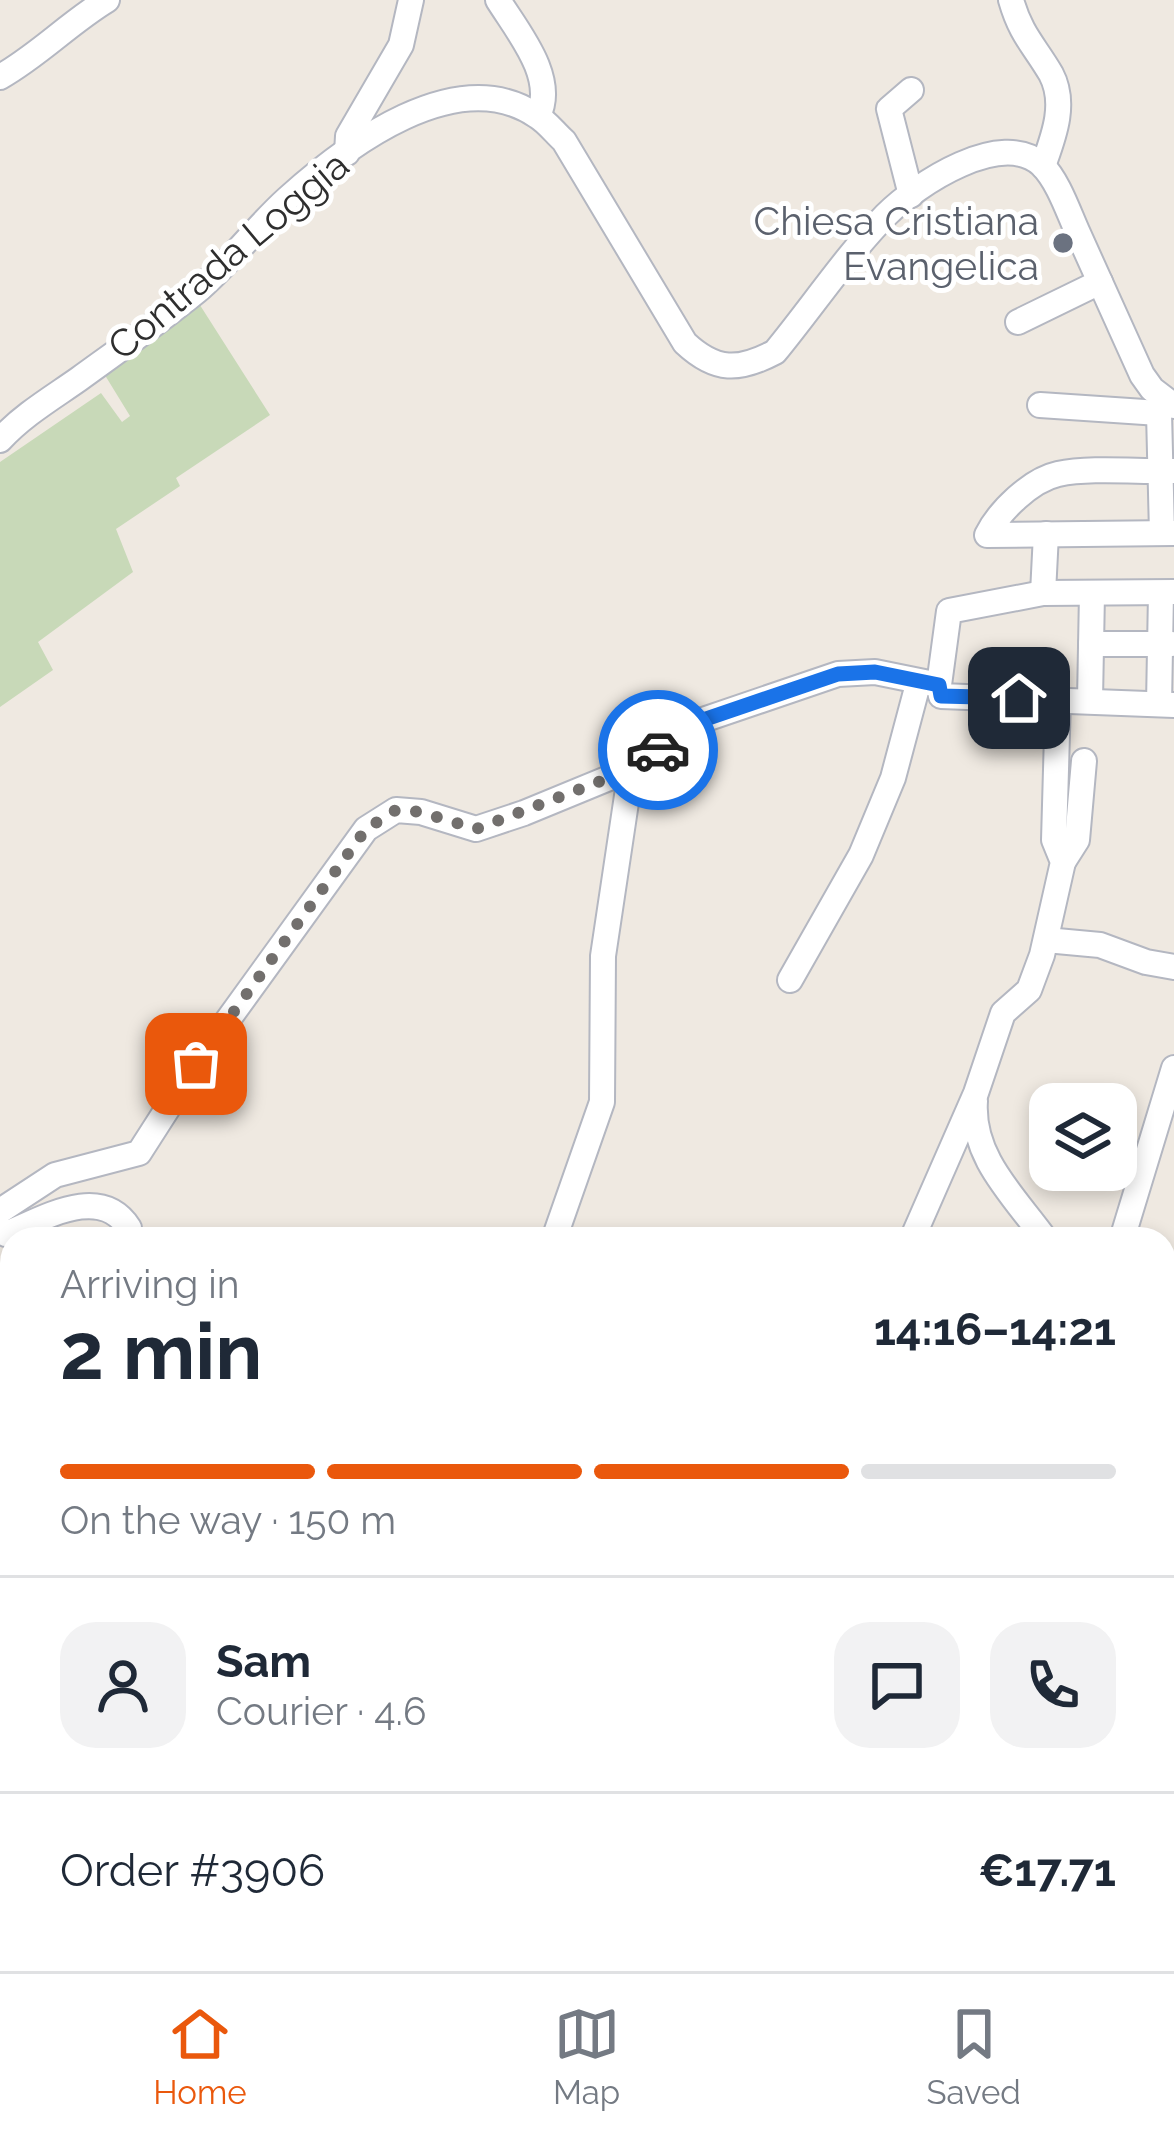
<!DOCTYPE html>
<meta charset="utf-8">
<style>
:root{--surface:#fff;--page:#f2f2f3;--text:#1f2937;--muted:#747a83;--line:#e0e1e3;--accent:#ea580c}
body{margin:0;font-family:Raleway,sans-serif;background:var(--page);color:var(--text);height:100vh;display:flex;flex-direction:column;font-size:45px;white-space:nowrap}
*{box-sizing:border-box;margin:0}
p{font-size:39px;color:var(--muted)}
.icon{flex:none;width:66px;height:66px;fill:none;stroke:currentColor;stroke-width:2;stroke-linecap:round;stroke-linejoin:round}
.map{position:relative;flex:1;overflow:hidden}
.drawer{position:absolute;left:0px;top:1227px;width:1176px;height:744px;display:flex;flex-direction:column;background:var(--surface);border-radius:36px 36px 0 0;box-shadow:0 6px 18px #0003}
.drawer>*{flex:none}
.controls{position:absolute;left:1029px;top:1083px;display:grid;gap:24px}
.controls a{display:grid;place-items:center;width:108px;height:108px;border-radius:24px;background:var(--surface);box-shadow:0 6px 18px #0003;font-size:60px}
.pin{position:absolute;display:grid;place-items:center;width:102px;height:102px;color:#fff;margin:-51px;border-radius:24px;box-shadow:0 6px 18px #0006}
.courier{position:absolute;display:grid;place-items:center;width:120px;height:120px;margin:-60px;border:9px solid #1a73e8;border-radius:50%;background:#fff;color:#222;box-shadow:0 3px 15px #0007}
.summary em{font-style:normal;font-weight:700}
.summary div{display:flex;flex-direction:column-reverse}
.summary{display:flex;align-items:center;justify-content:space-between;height:204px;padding:0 60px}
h1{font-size:78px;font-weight:700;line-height:90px}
.bar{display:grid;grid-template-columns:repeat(4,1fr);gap:18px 12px;align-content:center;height:144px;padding:0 60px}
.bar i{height:15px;border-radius:9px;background:var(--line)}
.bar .on{background:var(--accent)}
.bar p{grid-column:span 4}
.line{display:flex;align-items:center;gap:30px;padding:0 60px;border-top:3px solid var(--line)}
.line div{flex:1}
.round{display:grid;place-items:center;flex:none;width:126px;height:126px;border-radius:36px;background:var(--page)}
.dock{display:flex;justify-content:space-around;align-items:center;height:168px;border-top:3px solid var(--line);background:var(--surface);font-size:33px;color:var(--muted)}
.dock a{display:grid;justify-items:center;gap:6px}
.dock .on{color:var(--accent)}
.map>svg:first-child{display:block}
</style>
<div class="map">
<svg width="1174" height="1971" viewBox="0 0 1174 1971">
<rect width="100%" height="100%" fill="#efe9e1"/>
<!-- sand -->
<g fill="#f3ecc5">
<polygon points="1174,1506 1174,1774 1164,1780 1164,1514"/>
<polygon points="548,1959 820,1959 802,1971 522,1971"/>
</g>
<!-- cemetery -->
<polygon fill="#c8d9b8" points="198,302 270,415 176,478 180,486 116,529 133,572 38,642 53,670 0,707 0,462 101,393 122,422 130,416 103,372"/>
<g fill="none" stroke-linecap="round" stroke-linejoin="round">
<!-- stream -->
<g stroke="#75cff0" stroke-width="4.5">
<polyline points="1164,1723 1174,1717"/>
<polyline points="751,1971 764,1959"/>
</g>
<defs>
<g id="minor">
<path d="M498,0C518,32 557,78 538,116"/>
<path d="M1011,0C1021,35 1034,45 1051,74C1067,104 1053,138 1043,166"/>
<path d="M0,77C39,55 69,23 107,0"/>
<polyline points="911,90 889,109 911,195"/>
<polyline points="347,153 348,136 401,45 411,0"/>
<polyline points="1018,322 1100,282"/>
<polyline points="1040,405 1159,413"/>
<path d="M0,440C23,415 52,398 79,379C119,350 159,322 197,291C229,264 255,228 287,199C346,146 457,61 537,116C547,122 555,133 564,141L685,343C716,372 739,371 775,352C812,307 846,256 886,215C917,184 1002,128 1042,165C1058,181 1068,211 1077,231C1099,279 1120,327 1142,375L1152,389L1174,406"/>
<path d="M1174,471C1139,472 1091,467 1058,474C1031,480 999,511 987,535L1174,533"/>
<polyline points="1162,533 1159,413 1164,401"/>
<polyline points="1043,593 1046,534"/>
<polyline points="1091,644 1172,644"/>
<polyline points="939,685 941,696 1174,705"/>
<polyline points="1090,700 1092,593"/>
<polyline points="1159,704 1161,593"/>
<polyline points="1063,862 1077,840 1084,761"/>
<polyline points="1046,940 1100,945 1146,962 1174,967"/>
<polyline points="790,980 861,855 893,778 918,684"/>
<path d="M975,1101C971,1157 1014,1196 1045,1239"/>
<polyline points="0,1211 55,1175 139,1153 196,1064 366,829 396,810 421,812 476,829 524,813 631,769 697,722 838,674 875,672 939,685 949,611 1043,593 1174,592"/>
<path d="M0,1229L6,1234C43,1219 100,1183 129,1228L127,1239"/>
<polyline points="554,1239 602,1102 603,956 631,769"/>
<polyline points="912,1239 976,1093 1003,1013 1029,990 1042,955 1063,862 1054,840 1058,699"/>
<polyline points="1122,1239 1174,1068"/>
<polyline points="0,1333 12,1324"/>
<polyline points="1164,1348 1174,1352"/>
<polyline points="0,1811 12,1807"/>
</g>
</defs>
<!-- minor casing -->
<use href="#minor" stroke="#b4b7c1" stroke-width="28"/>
<!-- minor -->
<use href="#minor" stroke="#fff" stroke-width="24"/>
</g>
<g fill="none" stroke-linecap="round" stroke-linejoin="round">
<!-- done -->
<polyline stroke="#726f6d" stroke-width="12" stroke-dasharray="0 21.6" points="196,1064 366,829 396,810 421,812 476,829 632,769 658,750"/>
<!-- route -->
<polyline stroke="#1a73e8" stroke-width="15" points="658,750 697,722 838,674 875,672 939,685 941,696 1019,698"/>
</g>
<!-- markers -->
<circle fill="#6b7280" stroke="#fff" stroke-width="4.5" cx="1063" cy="243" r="12"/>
<g text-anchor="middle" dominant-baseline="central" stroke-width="10" stroke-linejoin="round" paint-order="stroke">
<!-- worship labels -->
<g font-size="39" fill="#5b616d" stroke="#fff" text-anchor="end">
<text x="1039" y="221">Chiesa Cristiana<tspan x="1039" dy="45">Evangelica</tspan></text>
</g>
<!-- street labels -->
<g font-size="39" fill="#2e2e2e" stroke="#fff">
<text transform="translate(228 255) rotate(-40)">Contrada Loggia</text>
</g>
</g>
</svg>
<div class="controls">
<a><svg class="icon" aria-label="layers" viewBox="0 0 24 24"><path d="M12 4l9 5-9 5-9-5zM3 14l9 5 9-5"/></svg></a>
</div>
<div class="pin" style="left:196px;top:1064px;background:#ea580c"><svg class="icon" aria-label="bag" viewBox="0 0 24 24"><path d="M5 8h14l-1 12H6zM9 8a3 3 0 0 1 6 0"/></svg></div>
<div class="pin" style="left:1019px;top:698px;background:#1f2937"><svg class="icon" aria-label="home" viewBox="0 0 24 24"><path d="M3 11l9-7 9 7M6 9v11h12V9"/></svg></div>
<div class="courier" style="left:658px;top:750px"><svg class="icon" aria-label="car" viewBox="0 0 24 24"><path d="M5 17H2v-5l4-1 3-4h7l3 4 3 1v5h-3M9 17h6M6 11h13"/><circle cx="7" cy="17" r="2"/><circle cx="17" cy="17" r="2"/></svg></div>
<section class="drawer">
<div class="summary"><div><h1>2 min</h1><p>Arriving in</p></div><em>14:16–14:21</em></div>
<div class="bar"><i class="on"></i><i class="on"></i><i class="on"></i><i></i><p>On the way · 150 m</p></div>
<div class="line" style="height:216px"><a class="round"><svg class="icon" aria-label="person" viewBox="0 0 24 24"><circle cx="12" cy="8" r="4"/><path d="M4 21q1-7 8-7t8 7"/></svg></a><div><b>Sam</b><p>Courier · 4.6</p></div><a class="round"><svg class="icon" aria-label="chat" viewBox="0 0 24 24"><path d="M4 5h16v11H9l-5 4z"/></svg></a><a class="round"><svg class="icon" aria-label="phone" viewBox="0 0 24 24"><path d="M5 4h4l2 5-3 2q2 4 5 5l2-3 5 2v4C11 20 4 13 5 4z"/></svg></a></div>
<div class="line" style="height:156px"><div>Order #3906</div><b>€17.71</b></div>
</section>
</div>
<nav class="dock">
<a class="on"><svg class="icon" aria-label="home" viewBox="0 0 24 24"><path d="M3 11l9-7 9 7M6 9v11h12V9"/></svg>Home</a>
<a><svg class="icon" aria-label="map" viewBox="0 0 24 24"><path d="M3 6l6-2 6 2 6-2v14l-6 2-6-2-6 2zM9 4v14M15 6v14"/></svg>Map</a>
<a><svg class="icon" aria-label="saved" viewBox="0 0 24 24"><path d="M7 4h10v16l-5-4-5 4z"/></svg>Saved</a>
</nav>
